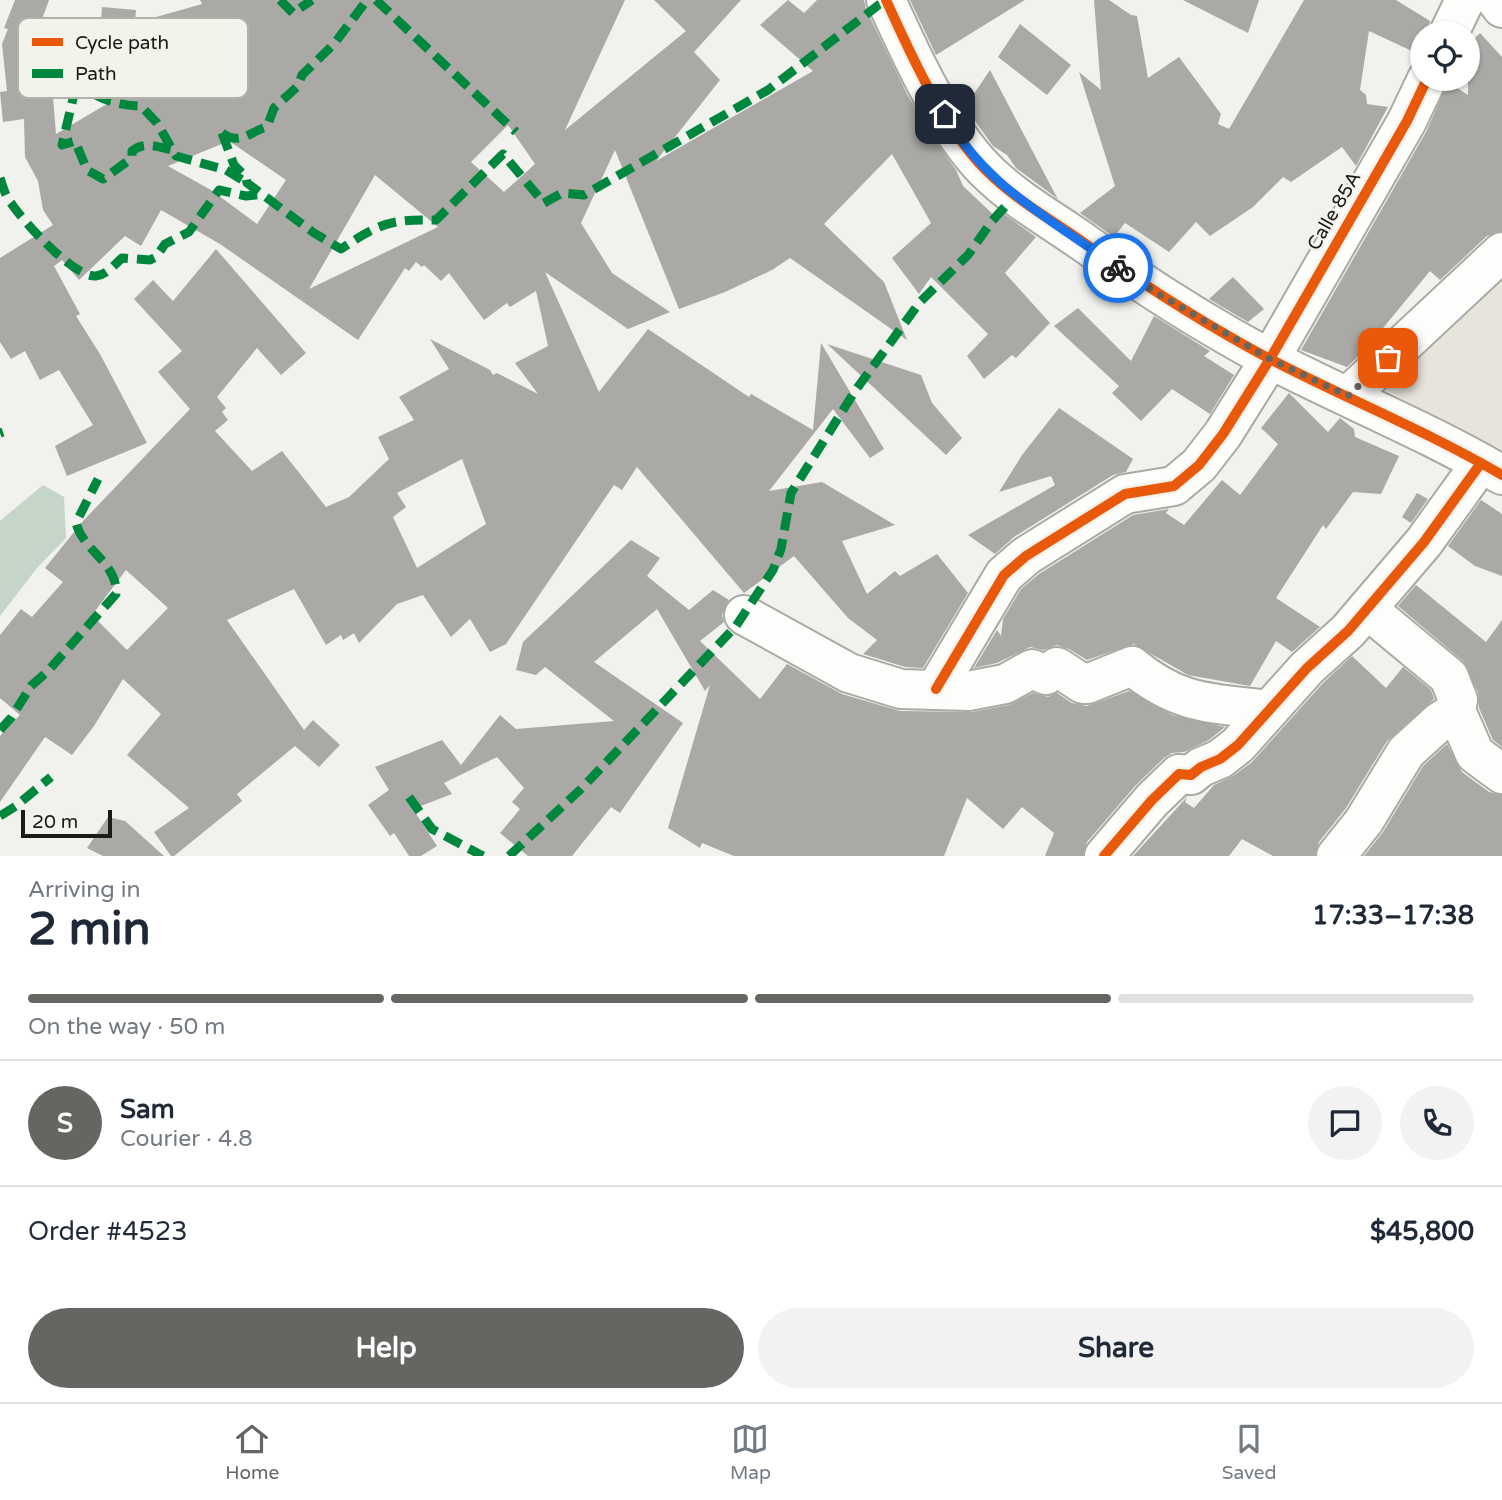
<!DOCTYPE html>
<meta charset="utf-8">
<style>
:root{--surface:#fff;--page:#f2f2f3;--text:#1f2937;--muted:#747a83;--line:#e0e1e3;--accent:#656562}
body{margin:0;font-family:"Varela Round",sans-serif;background:var(--page);color:var(--text);height:100vh;display:flex;flex-direction:column;font-size:26px;white-space:nowrap}
*{box-sizing:border-box;margin:0}
p{font-size:23px;color:var(--muted)}
.icon{flex:none;width:38px;height:38px;fill:none;stroke:currentColor;stroke-width:2;stroke-linecap:round;stroke-linejoin:round}
.map{position:relative;height:856px;overflow:hidden}
.drawer{display:flex;flex-direction:column;background:var(--surface);flex:1}
.drawer>*{flex:none}
.buttons{position:absolute;left:1410px;top:21px;display:grid;gap:14px}
.buttons a{display:grid;place-items:center;width:70px;height:70px;border-radius:50%;background:var(--surface);box-shadow:0 2px 5px #0004;font-size:35px}
.scale{position:absolute;left:21px;bottom:18px;width:91px;box-sizing:border-box;padding-left:7px;border:4px solid #1a1a17;border-top:0;font-size:19px;line-height:24px;white-space:nowrap;color:#1a1a17;-webkit-text-stroke:5px #f3f2eb;paint-order:stroke}
.pin{position:absolute;display:grid;place-items:center;width:60px;height:60px;color:#fff;margin:-30px;border-radius:14px;box-shadow:0 4px 10px #0006}
.courier{position:absolute;display:grid;place-items:center;width:70px;height:70px;margin:-35px;border:5px solid #1a73e8;border-radius:50%;background:#fff;color:#222;box-shadow:0 2px 9px #0007}
.headline em{font-style:normal;font-weight:700}
.headline div{display:flex;flex-direction:column-reverse}
.headline{display:flex;align-items:center;justify-content:space-between;height:119px;padding:0 28px}
h1{font-size:46px;font-weight:700;line-height:52px}
.bar{display:grid;grid-template-columns:repeat(4,1fr);gap:10px 7px;align-content:center;height:84px;padding:0 28px}
.bar i{height:9px;border-radius:5px;background:var(--line)}
.bar .selected{background:var(--accent)}
.bar p{grid-column:span 4}
.line{display:flex;align-items:center;gap:18px;padding:0 28px;border-top:2px solid var(--line)}
.line div{flex:1}
.round{display:grid;place-items:center;flex:none;width:74px;height:74px;border-radius:37px;background:var(--page)}
.cta{display:flex;gap:14px;margin-top:auto;padding:14px 28px}
.cta a{flex:1;height:80px;border-radius:42px;background:var(--accent);color:#fff;font-size:28px;font-weight:700;line-height:80px;text-align:center}
.cta a+a{background:var(--page);color:var(--text)}
.tab-bar{display:flex;justify-content:space-around;align-items:center;height:98px;border-top:2px solid var(--line);background:var(--surface);font-size:19px;color:var(--muted)}
.tab-bar a{display:grid;justify-items:center;gap:4px}
.tab-bar .selected{color:var(--accent)}
.map>svg:first-child{display:block}
</style>
<div class="map">
<svg width="1502" height="856" viewBox="0 0 1502 856">
<rect width="100%" height="100%" fill="#f1f1ed"/>
<!-- built -->
<polygon fill="#e6e4db" points="1502,266 1502,461 1376,383"/>
<!-- forest -->
<polygon fill="#c5d6c9" points="43,485 64,497 66,538 37,568 0,616 0,521"/>
<!-- building -->
<g fill="#aaa9a6" fill-rule="evenodd">
<path d="M15,0H49L21,77L43,75L53,97L56,134L112,101L109,51H99L102,7L136,10L135,23L202,4L200,0H625L565,130L686,31L654,0H741L694,52L720,80L656,161L813,71L760,25L788,0L804,13L817,0H864L866,9L907,94L932,136L956,170L963,186L999,220L1004,214L1036,237L1005,273L1050,323L1016,358L1012,355L984,379L967,356L988,334L931,277L919,294L892,258L931,223L892,154L824,224L884,282L907,340L790,258L772,270L725,292L679,309L615,150L581,223L612,273L670,312L628,329L545,272L599,392L648,329L749,397L751,394L813,430L821,343L884,449L870,458L833,409L769,491L822,482L895,525L842,541L867,594L895,571L900,576L937,554L968,593L923,668L905,667L863,654L877,640L848,618L794,556L744,593L637,467L622,490L614,485L506,644L490,652L470,619L451,637L423,595L397,604L359,643L354,633L343,640L341,635L326,645L294,589L227,620L304,730L313,720L340,745L319,767L295,746L237,794L242,801L174,856H171L154,832L189,808L127,755L161,714L123,679L94,726L72,755L45,737L0,802V736L20,715L0,698V635L21,609L32,617L63,582L45,568L83,521L190,409L158,372L182,351L134,299L153,280L173,301L216,249L306,353L281,375L257,348L217,397L226,408L222,412L228,420L215,431L252,471L282,451L326,507L349,497L389,459L378,437L414,420L399,397L449,369L430,339L490,370L493,375L497,373L538,394L515,363L548,346L536,291L510,307L507,303L484,320L449,273L441,281L424,265L422,267L416,262L409,271L405,268L358,340L220,244L161,210L141,246L125,236L79,280L62,260L54,266L80,314L76,316L100,354L147,443L67,476L55,446L93,425L59,370L40,380L25,351L11,359L0,342V258L53,225L43,210L38,181L25,157L24,119L3,122L0,92L7,91L2,44L8,29L4,28ZM508,125L535,164L504,192L471,162ZM229,141L286,180L257,224L211,190L168,166ZM375,175L438,227L309,289ZM462,459L486,524L417,568L393,517L406,507L397,493ZM126,570L168,608L127,650L92,615Z"/>
<polygon points="910,0 1025,0 936,55"/>
<polygon points="1094,0 1109,0 1131,15 1137,16 1148,78 1179,57 1221,114 1218,124 1229,129 1304,0 1396,0 1430,21 1427,33 1423,33 1423,41 1416,53 1369,31 1360,90 1366,95 1367,104 1388,107 1356,166 1342,147 1291,182 1283,177 1253,207 1210,236 1196,222 1169,252 1125,223 1114,237 1080,213 1115,186 1079,72 1101,90"/>
<polygon points="1183,0 1259,0 1248,33"/>
<polygon points="1020,24 1071,65 1047,95 998,57"/>
<polygon points="1480,33 1502,57 1502,231 1487,236 1440,280 1430,271 1365,350 1347,367 1301,350 1426,132 1448,82 1468,95 1468,45"/>
<polygon points="990,70 1053,190 1058,199 1016,168 1007,155 993,146 965,107"/>
<polygon points="1233,277 1264,309 1248,322 1209,299"/>
<polygon points="1078,308 1131,361 1154,316 1210,351 1204,356 1234,375 1210,414 1172,389 1141,421 1112,393 1119,386 1054,326"/>
<polygon points="827,344 921,375 932,403 962,438 946,455"/>
<polygon points="1289,393 1328,432 1340,418 1354,429 1355,437 1399,456 1381,494 1353,492 1326,529 1323,525 1276,598 1320,627 1292,652 1276,641 1250,686 1188,675 1134,644 1087,660 1069,649 1057,645 1043,650 1030,647 997,663 974,668 997,630 1001,636 1003,619 1021,589 1039,574 1133,515 1169,509 1166,513 1184,525 1222,480 1240,495 1278,444 1261,428"/>
<polygon points="1059,408 1133,459 1126,472 1113,475 1014,537 995,554 968,535 1055,485 1051,476 999,492 1022,455"/>
<polygon points="1417,493 1428,499 1411,523 1402,517"/>
<polygon points="1481,500 1502,514 1502,576 1475,566 1448,546"/>
<polygon points="631,540 660,558 647,576 689,610 713,590 729,600 722,615 724,622 700,641 760,699 787,664 842,694 900,711 972,712 1009,705 1033,693 1048,697 1057,693 1072,703 1087,706 1129,691 1172,715 1225,727 1209,740 1184,752 1172,753 1164,758 1135,786 1087,842 1083,856 1045,856 1054,833 1022,807 1003,829 967,798 944,856 734,856 702,843 700,848 668,828 710,685 705,691 657,609 594,662 683,723 620,813 611,807 572,856 528,856 500,833 520,809 512,802 524,788 497,757 444,783 452,794 413,809 437,846 421,856 409,856 394,833 390,836 368,805 389,790 375,767 442,740 461,765 500,715 516,729 614,721 545,667 536,675 516,670 523,642"/>
<polygon points="1416,585 1486,642 1502,620 1502,747 1493,740 1479,708 1478,692 1463,661 1398,606"/>
<polygon points="1352,656 1386,688 1403,667 1431,690 1434,699 1387,741 1346,808 1319,842 1315,856 1273,856 1242,839 1229,856 1133,856 1187,797 1185,802 1194,808 1214,785 1233,776 1252,762 1323,683"/>
<polygon points="1447,744 1462,772 1489,792 1502,795 1502,856 1364,856 1383,832 1423,766"/>
<polygon points="108,817 125,821 164,856 103,856 87,848"/>
</g>
<g fill="none" stroke-linecap="round" stroke-linejoin="round">
<defs>
<g id="minor">
<path d="M886,0C910,53 939,117 977,161C1008,196 1048,217 1086,244C1145,286 1206,325 1270,359C1347,399 1427,431 1502,475"/>
<polyline points="1496,0 1502,8"/>
<polyline points="1449,33 1465,0"/>
<polyline points="1348,396 1502,252"/>
<polyline points="1367,609 1449,677 1458,700 1456,711 1475,754 1502,774"/>
<path d="M744,615L849,673L901,689L968,691L1005,684L1032,669L1046,675L1057,667L1083,684H1087L1132,666C1179,705 1211,703 1269,710"/>
<polyline points="936,689 1004,575 1026,556 1125,494 1174,486 1199,465 1223,434 1270,359 1407,121 1427,79"/>
<polyline points="1104,856 1152,800 1179,774 1191,775 1201,767 1220,759 1238,745 1307,668 1348,631 1424,542 1481,463"/>
<polyline points="1336,856 1364,821 1406,752 1439,722 1456,711"/>
</g>
</defs>
<!-- minor casing -->
<use href="#minor" stroke="#a9a9a6" stroke-width="42"/>
<!-- minor -->
<use href="#minor" stroke="#fdfdfc" stroke-width="38"/>
<!-- quiet -->
<g stroke="#00873e" stroke-width="9" stroke-dasharray="18 9" stroke-linecap="butt">
<polyline points="280,0 293,13 312,0"/>
<polyline points="376,0 516,132"/>
<path d="M46,71C85,83 95,105 141,106L157,123L176,156L226,170L244,181"/>
<polyline points="97,71 110,51"/>
<path d="M56,74C70,65 79,59 95,65L104,100"/>
<path d="M76,86L62,145L75,141L87,170L103,179L132,158V151C144,141 158,147 172,150"/>
<path d="M222,133L234,165L246,177L247,183L314,233L341,249C378,224 390,219 436,220L503,154L544,203L562,193L584,195L768,90L885,0"/>
<path d="M222,133C240,146 249,132 267,127L274,108L298,86L302,75L334,44L367,0"/>
<path d="M0,178C3,186 5,196 11,203C23,221 74,278 96,276C107,275 114,265 122,258L150,260L156,257L165,244L189,232L219,190L246,196L264,194"/>
<polyline points="0,433 3,432"/>
<path d="M0,730L11,718L31,686L47,672L116,594C118,563 83,551 76,523L98,479"/>
<polyline points="409,797 432,829 483,856"/>
<polyline points="0,816 16,806 51,777"/>
<polyline points="509,856 581,789 736,626 773,570 781,549 791,493 855,391 920,302 968,255 992,221 1014,197"/>
</g>
<defs>
<g id="cycleway">
<path d="M886,0C910,53 939,117 977,161C1008,196 1048,217 1086,244C1145,286 1206,325 1270,359C1347,399 1427,431 1502,475"/>
<polyline points="936,689 1004,575 1026,556 1125,494 1174,486 1199,465 1223,434 1270,359 1407,121 1427,79"/>
<polyline points="1104,856 1152,800 1179,774 1191,775 1201,767 1220,759 1238,745 1307,668 1348,631 1424,542 1481,463"/>
</g>
</defs>
<!-- cycleway casing -->
<use href="#cycleway" stroke="#f3f2eb" stroke-width="15"/>
<!-- cycleway -->
<use href="#cycleway" stroke="#e8590c" stroke-width="10"/>
</g>
<g fill="none" stroke-linecap="round" stroke-linejoin="round">
<!-- done -->
<polyline stroke="#656562" stroke-width="7" stroke-dasharray="0 12.6" points="1118,268 1135,280 1270,359 1348,396 1388,358"/>
<!-- route -->
<path stroke="#1a73e8" stroke-width="9" d="M945,114C985,188 1053,219 1118,268"/>
</g>
<g text-anchor="middle" dominant-baseline="central" stroke-width="5" stroke-linejoin="round" paint-order="stroke">
<!-- street labels -->
<g font-size="19" fill="#1a1a17" stroke="#f3f2eb">
<text transform="translate(1334 211) rotate(-60)">Calle 85A</text>
</g>
</g>
<!-- legend -->
<rect x="18" y="18" width="230" height="80" rx="10" fill="#f3f2eb" stroke="#b2b1ab" stroke-width="2"/>
<rect x="32" y="38" width="31" height="8" fill="#e8590c"/>
<rect x="32" y="69" width="31" height="9" fill="#00873e"/>
<g font-size="19" fill="#1a1a17">
<text x="75" y="49">Cycle path</text>
<text x="75" y="80">Path</text>
</g>
</svg>
<div class="buttons">
<a><svg class="icon" aria-label="locate" viewBox="0 0 24 24"><circle cx="12" cy="12" r="6"/><path d="M12 2v4M12 18v4M2 12h4M18 12h4"/></svg></a>
</div>
<div class="scale">20 m</div>
<div class="pin" style="left:1388px;top:358px;background:#ea580c"><svg class="icon" aria-label="bag" viewBox="0 0 24 24"><path d="M5 8h14l-1 12H6zM9 8a3 3 0 0 1 6 0"/></svg></div>
<div class="pin" style="left:945px;top:114px;background:#1f2937"><svg class="icon" aria-label="home" viewBox="0 0 24 24"><path d="M3 11l9-7 9 7M6 9v11h12V9"/></svg></div>
<div class="courier" style="left:1118px;top:268px"><svg class="icon" aria-label="bike" viewBox="0 0 24 24"><circle cx="6" cy="16" r="4"/><circle cx="18" cy="16" r="4"/><path d="M6 16l4-8h5l3 8M10 8l3 8H6M13 5h3"/></svg></div>
</div>
<section class="drawer">
<div class="headline"><div><h1>2 min</h1><p>Arriving in</p></div><em>17:33–17:38</em></div>
<div class="bar"><i class="selected"></i><i class="selected"></i><i class="selected"></i><i></i><p>On the way · 50 m</p></div>
<div class="line" style="height:126px"><b class="round" style="background:var(--accent);color:#fff">S</b><div><b>Sam</b><p>Courier · 4.8</p></div><a class="round"><svg class="icon" aria-label="chat" viewBox="0 0 24 24"><path d="M4 5h16v11H9l-5 4z"/></svg></a><a class="round"><svg class="icon" aria-label="phone" viewBox="0 0 24 24"><path d="M5 4h4l2 5-3 2q2 4 5 5l2-3 5 2v4C11 20 4 13 5 4z"/></svg></a></div>
<div class="line" style="height:91px"><div>Order #4523</div><b>$45,800</b></div>
<div class="cta"><a>Help</a><a>Share</a></div>
</section>
<nav class="tab-bar">
<a class="selected"><svg class="icon" aria-label="home" viewBox="0 0 24 24"><path d="M3 11l9-7 9 7M6 9v11h12V9"/></svg>Home</a>
<a><svg class="icon" aria-label="map" viewBox="0 0 24 24"><path d="M3 6l6-2 6 2 6-2v14l-6 2-6-2-6 2zM9 4v14M15 6v14"/></svg>Map</a>
<a><svg class="icon" aria-label="saved" viewBox="0 0 24 24"><path d="M7 4h10v16l-5-4-5 4z"/></svg>Saved</a>
</nav>
